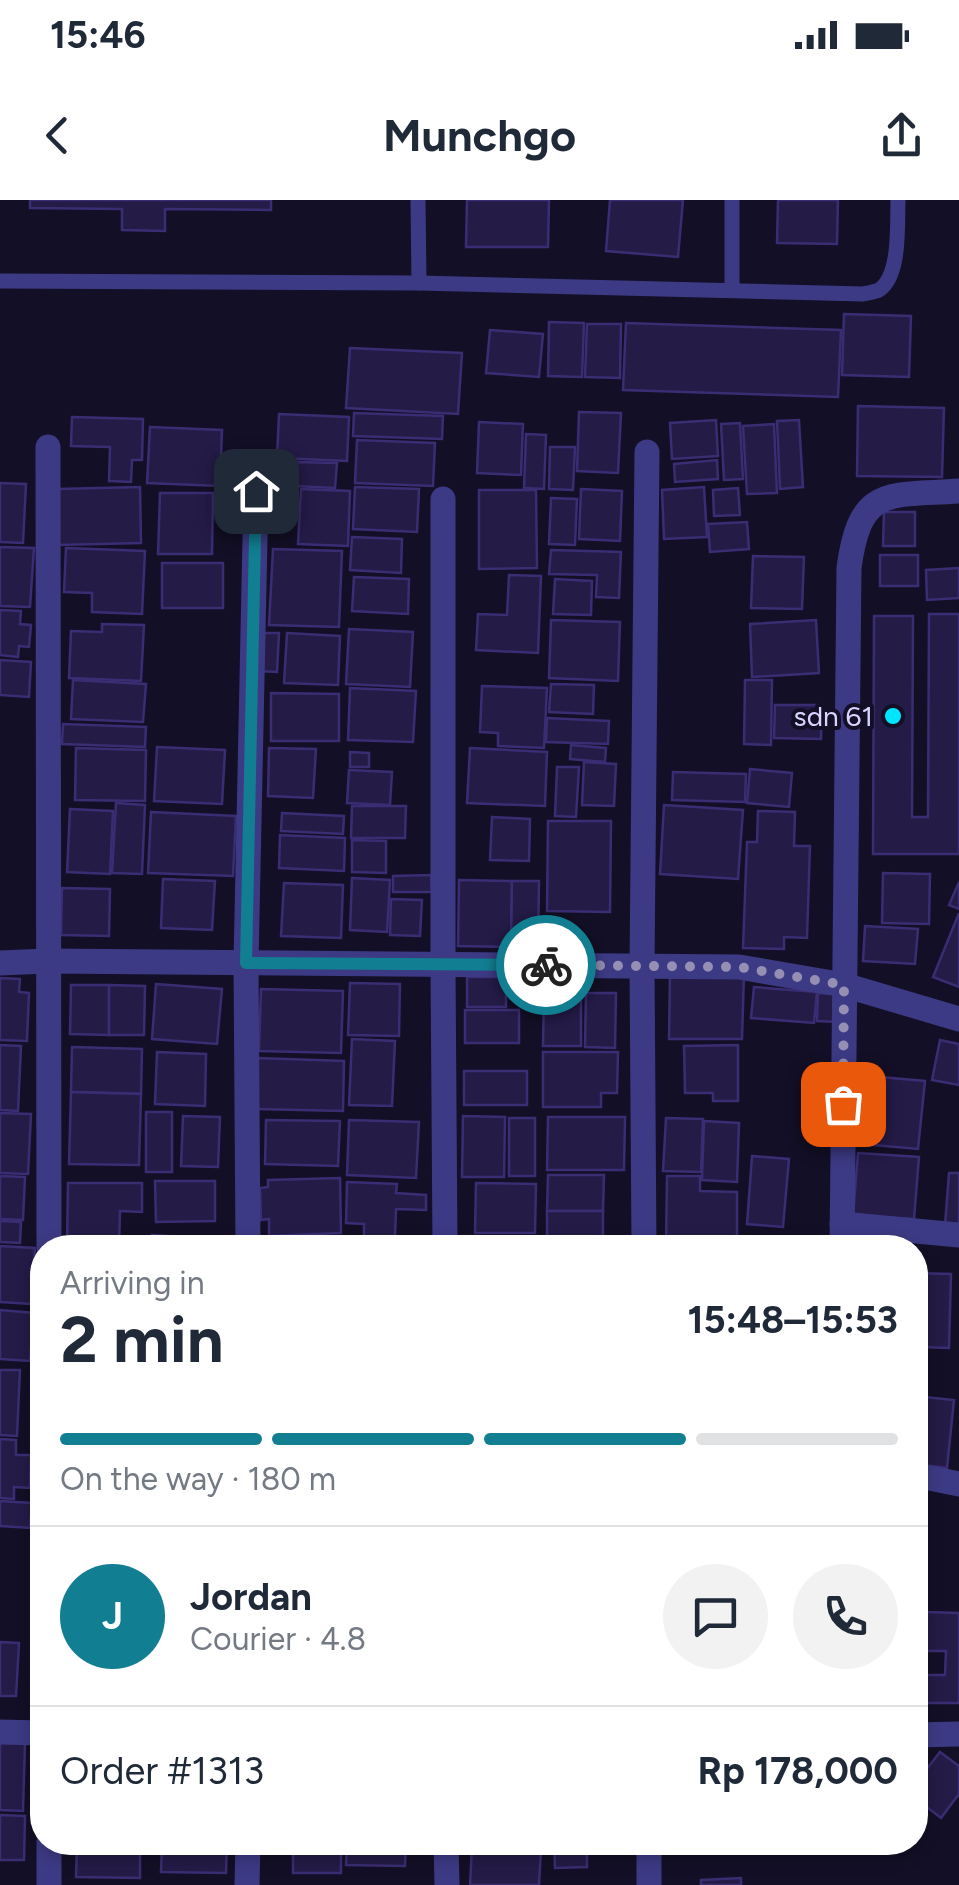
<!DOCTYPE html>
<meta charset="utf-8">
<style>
:root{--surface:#fff;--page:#f2f2f3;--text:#1f2937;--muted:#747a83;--line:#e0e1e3;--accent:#117e91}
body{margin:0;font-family:Figtree,sans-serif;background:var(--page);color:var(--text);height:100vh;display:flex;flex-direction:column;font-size:38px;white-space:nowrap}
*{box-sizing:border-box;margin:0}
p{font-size:32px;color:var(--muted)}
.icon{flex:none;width:55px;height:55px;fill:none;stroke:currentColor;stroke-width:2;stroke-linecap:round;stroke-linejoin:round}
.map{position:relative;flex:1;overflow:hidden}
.side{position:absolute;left:30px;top:1035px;width:898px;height:620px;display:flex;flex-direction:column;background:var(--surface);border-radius:40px;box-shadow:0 5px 15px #0003}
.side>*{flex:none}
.pin{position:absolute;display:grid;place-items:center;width:85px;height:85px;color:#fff;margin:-42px;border-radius:20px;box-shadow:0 5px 15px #0006}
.courier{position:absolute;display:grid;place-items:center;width:100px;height:100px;margin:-50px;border:8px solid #117e91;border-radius:50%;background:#fff;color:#222;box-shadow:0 2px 12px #0007}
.overview em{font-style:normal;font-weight:700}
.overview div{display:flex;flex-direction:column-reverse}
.overview{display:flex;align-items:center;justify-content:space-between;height:170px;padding:0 30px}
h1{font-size:65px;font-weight:700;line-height:75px}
.bar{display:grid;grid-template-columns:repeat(4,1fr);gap:15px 10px;align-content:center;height:120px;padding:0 30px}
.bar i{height:12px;border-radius:8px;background:var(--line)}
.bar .active{background:var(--accent)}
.bar p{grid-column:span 4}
.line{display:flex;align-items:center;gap:25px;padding:0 30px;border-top:2px solid var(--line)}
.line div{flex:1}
.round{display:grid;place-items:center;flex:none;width:105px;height:105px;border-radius:52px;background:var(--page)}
.status{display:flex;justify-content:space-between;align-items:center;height:70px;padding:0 50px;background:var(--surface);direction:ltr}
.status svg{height:28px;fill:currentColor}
header{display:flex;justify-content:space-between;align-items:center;height:130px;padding:0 30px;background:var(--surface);font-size:45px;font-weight:700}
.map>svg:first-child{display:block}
</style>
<div class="status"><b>15:46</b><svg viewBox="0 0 49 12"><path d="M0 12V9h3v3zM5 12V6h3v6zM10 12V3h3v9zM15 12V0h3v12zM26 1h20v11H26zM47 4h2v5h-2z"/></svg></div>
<header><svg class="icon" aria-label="back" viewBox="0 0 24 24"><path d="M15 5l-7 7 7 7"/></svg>Munchgo<svg class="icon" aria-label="share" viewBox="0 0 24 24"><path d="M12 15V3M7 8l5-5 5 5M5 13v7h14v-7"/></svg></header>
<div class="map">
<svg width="959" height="1685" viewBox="0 0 959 1685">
<rect width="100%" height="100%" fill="#130f26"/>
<!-- building -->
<g fill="#241b47" stroke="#3b2d73" stroke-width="2.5">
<polygon points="30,0 271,0 271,10 165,9 165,31 122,30 122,9 30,8"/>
<polygon points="467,0 549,0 548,47 466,47"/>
<polygon points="610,0 683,0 678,57 606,51"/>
<polygon points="778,0 838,0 837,44 777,43"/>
<polygon points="844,114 911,116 909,177 842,175"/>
<polygon points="549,122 584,123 582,177 548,176"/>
<polygon points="626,123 841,130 838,197 623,190"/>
<polygon points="587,124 621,124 620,178 585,177"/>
<polygon points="490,130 543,134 539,177 486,173"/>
<polygon points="350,148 462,153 458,214 346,208"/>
<polygon points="858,206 944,208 942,277 857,276"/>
<polygon points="579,212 621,213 618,273 577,271"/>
<polygon points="354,213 443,216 442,239 353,236"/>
<polygon points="279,214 349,217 347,261 277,258"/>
<polygon points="72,217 143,219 142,260 132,260 131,282 109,281 110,247 71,246"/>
<polygon points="716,220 718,256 672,259 670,223"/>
<polygon points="799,220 803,287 780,289 777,221"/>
<polygon points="479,222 523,224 521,275 477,273"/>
<polygon points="740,223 743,279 724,280 721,224"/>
<polygon points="774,224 777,293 747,294 743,226"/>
<polygon points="150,227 222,230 220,286 147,283"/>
<polygon points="526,234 546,235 544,289 524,288"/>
<polygon points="357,240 435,243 433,286 355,283"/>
<polygon points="550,247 575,247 573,290 549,289"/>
<polygon points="717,260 718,279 675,282 674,264"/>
<polygon points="295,262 337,263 335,288 294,286"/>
<polygon points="0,283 26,284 23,343 0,342"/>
<polygon points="140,287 141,343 58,345 57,289"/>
<polygon points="355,287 419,289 417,332 353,329"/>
<polygon points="704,287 707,337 664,339 662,290"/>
<polygon points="738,288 740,315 714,316 713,290"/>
<polygon points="301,289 350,291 348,346 298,344"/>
<polygon points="581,289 622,291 620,341 579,339"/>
<polygon points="479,290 536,290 537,368 479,369"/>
<polygon points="160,293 213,293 212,354 158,354"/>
<polygon points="551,298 577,299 575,345 549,344"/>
<polygon points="884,312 915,312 915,346 883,346"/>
<polygon points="747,322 749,349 710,352 708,324"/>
<polygon points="352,337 402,339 401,373 350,370"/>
<polygon points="0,347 34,348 30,407 0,406"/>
<polygon points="66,348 145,351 142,414 92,412 92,393 64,392"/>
<polygon points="273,349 342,351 339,427 269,425"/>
<polygon points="551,350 621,352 619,398 596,397 597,375 549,374"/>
<rect x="880" y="355" width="38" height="31"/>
<polygon points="753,356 804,357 802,409 751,408"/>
<rect x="162" y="363" width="61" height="45"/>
<polygon points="959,368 959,398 927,400 926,370"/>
<polygon points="509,375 541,376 538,453 476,450 478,414 507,415"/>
<polygon points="354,377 409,379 408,414 352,411"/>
<polygon points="555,379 592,381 591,415 553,414"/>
<polygon points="0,410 21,411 20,424 31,425 29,447 19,446 18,457 0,455"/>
<polygon points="929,414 959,414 959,654 873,654 874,416 913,416 912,617 928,617"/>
<polygon points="551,420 620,422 618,481 549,478"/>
<polygon points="816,420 819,473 752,477 750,424"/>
<polygon points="102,424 144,425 141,481 69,478 71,431 102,432"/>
<polygon points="349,429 413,432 410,487 346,484"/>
<polygon points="258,433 279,433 277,472 257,471"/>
<polygon points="287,433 340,436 338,485 284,483"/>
<polygon points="0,460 31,462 29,497 0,495"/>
<polygon points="73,480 146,484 143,522 71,519"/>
<polygon points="745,480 772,480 771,545 744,544"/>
<polygon points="551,484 594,485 593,514 549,512"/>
<polygon points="482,486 547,488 544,548 498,546 498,533 480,532"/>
<polygon points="350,488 416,491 413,542 348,540"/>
<polygon points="271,493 339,494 339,541 271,541"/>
<polygon points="775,505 822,505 821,539 774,538"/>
<polygon points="547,518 609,521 608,544 546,542"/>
<polygon points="63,524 146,527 145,547 62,544"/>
<polygon points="571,545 606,548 605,562 570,559"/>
<polygon points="157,547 225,550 222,604 154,601"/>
<polygon points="76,548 146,550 145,601 75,600"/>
<polygon points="269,548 316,549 313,598 268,596"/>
<polygon points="470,548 547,552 545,606 467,603"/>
<polygon points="350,552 369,553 369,567 350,567"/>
<polygon points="584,562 616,564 614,606 582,605"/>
<polygon points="557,567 579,567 576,617 555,616"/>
<polygon points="750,569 792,573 789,607 747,603"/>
<polygon points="349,570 392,572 390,605 347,603"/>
<polygon points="673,572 746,574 745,602 672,600"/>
<polygon points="116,603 145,605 142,674 112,673"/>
<polygon points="664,605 743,610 738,679 660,674"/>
<polygon points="352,606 406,606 405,638 351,638"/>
<polygon points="70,609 113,611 110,674 67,672"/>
<polygon points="758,611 795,612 794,646 810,646 807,738 784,737 784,749 743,748 747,642 757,642"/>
<polygon points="151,612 236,616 233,676 148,673"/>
<polygon points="282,613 344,616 343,634 281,631"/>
<polygon points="492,617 530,619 529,661 490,660"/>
<polygon points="548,621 611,621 610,712 547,711"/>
<polygon points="280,635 345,638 344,671 279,668"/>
<polygon points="352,640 386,641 386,673 352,672"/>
<polygon points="883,673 930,674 929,724 882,723"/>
<polygon points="431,675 432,692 393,692 393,676"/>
<polygon points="352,678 390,680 387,732 350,730"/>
<polygon points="163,679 215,681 212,730 161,728"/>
<polygon points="459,680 512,681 511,747 458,746"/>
<polygon points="512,681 539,681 538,747 511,747"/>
<polygon points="959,682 959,709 949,705"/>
<polygon points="284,683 343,685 341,738 281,736"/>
<polygon points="62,688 110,689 109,736 61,735"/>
<polygon points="391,699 422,700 420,736 390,735"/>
<polygon points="959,713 959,787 933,777"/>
<polygon points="865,726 918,729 915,764 863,761"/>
<polygon points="670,773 744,774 742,839 669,839"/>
<rect x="467" y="777" width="39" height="30"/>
<polygon points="0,778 20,779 19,792 29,793 27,841 0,840"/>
<polygon points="350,783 400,784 399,836 348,835"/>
<polygon points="156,784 222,789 217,844 152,839"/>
<polygon points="71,785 109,785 109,835 70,834"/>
<polygon points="109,785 145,786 144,835 109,835"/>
<polygon points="754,787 817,792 814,823 751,818"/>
<polygon points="261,789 343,791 341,853 259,851"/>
<polygon points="586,793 616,793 615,848 585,847"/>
<polygon points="818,793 839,794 837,822 817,821"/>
<polygon points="544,794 581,794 581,846 543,846"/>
<rect x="465" y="810" width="54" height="33"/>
<polygon points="352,839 395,841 392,906 349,905"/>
<polygon points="940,840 959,844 959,885 932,880"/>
<polygon points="0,845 21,846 18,911 0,910"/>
<polygon points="738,845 738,901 713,901 713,893 685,893 684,846"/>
<polygon points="72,847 142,849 141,894 71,892"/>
<polygon points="157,852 206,854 205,906 155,904"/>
<polygon points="543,852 618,852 617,893 601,893 601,907 543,907"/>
<polygon points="258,858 344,861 343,911 256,909"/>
<rect x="464" y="871" width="63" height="34"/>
<polygon points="858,875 925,881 918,949 851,943"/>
<polygon points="71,892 141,894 139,965 69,964"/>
<rect x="146" y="912" width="26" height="60"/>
<polygon points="0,913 31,914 28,974 0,973"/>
<polygon points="183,916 220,917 218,967 181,966"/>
<polygon points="463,916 505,917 504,977 462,977"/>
<polygon points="548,917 625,917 624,970 547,970"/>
<rect x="509" y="918" width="26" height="58"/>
<polygon points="666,918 703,919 701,972 663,971"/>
<polygon points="266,920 340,921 338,966 265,964"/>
<polygon points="349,920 419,922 416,978 347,975"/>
<polygon points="704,921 739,923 737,982 702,980"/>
<polygon points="858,953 919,957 914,1019 853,1016"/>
<polygon points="752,956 789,959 783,1027 747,1024"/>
<polygon points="949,973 959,973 959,1026 945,1025"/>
<polygon points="548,975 604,975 603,1011 547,1011"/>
<polygon points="0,976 25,977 23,1020 0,1019"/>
<polygon points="667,976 700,976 700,991 737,992 737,1047 666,1046"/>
<polygon points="340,978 341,1033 269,1036 269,1019 261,1020 260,988 268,987 268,980"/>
<polygon points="155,981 215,981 215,1021 156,1022"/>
<polygon points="347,982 397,984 396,993 426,995 426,1010 396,1009 395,1038 364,1036 364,1024 346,1023"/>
<polygon points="68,983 142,983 142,1012 120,1011 119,1048 67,1048"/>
<polygon points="476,983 536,984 535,1033 475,1033"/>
<rect x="547" y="1011" width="56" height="30"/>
<polygon points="0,1021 21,1022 20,1043 0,1042"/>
<polygon points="152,1035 214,1039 214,1048 151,1048"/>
<polygon points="464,1036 542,1038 542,1048 464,1048"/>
<polygon points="351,1039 394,1041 393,1048 351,1048"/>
<polygon points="0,1046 35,1048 31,1104 0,1102"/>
<polygon points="915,1073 951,1074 949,1148 921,1147 921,1159 915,1159"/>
<polygon points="0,1110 34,1113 30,1161 0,1159"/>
<polygon points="0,1170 20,1170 17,1236 0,1235"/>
<polygon points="915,1196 954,1200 947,1268 915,1264"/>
<polygon points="0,1239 16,1240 16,1255 31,1255 30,1288 14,1287 14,1299 0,1298"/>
<polygon points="0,1301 32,1303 30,1328 0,1326"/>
<polygon points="927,1412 959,1413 959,1503 917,1503 918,1475 945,1475 946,1451 926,1451"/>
<polygon points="0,1442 19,1443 16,1496 0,1496"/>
<polygon points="0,1542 25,1542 23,1611 0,1610"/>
<polygon points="940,1552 959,1566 959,1594 941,1618 915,1598 915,1584"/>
<polygon points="0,1615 25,1616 24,1660 0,1660"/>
<polygon points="77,1642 159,1642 159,1645 140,1645 140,1678 76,1677"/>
<polygon points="162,1642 227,1642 226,1673 161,1672"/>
<rect x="293" y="1642" width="48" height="31"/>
<polygon points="347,1642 406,1642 405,1666 346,1665"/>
<polygon points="554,1642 587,1642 587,1667 555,1668"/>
<polygon points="472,1647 541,1650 539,1685 470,1685"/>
<polygon points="741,1678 741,1685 701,1685 701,1680"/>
</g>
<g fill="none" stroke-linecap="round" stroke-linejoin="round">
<!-- lane -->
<g stroke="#3d3a85" stroke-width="15">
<polyline points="418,0 419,83"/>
<path d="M0,81L419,83L863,94C867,93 875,92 879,90C901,76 897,23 898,0"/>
<polyline points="732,90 732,0"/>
</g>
<!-- street -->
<g stroke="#3d3a85" stroke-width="25">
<polyline points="48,247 49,1048"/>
<polyline points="443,299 443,765 445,1048"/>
<polyline points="0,763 47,761 739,767 844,785 959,819"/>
<polyline points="842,1024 959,1035"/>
<polyline points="248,1048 246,763 256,291"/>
<polyline points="644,1048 642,765 647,252"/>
<path d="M842,1048L849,368C860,285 888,296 959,291"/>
<polyline points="915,1275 959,1284"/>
<polyline points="0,1532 42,1533"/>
<polyline points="915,1535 959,1534"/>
<polyline points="446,1642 447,1685"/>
<polyline points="49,1685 49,1642"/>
<polyline points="247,1685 248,1642"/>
<polyline points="649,1685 649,1642"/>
</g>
</g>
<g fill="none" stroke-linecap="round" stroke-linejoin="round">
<!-- done -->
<polyline stroke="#948fb3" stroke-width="10" stroke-dasharray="0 18" points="546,765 739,767 844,785 843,904"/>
<!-- route -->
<polyline stroke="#117e91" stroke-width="12" points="256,291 246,763 546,765"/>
</g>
<!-- markers -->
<circle fill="#00e5ff" stroke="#130f26" stroke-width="4" cx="893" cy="516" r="10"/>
<g text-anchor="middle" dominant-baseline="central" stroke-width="8" stroke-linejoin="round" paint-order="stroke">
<!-- poi labels -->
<g font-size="28" fill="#d9d4ff" stroke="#130f26" text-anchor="end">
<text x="873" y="516">sdn 61</text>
</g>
</g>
</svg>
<div class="pin" style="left:843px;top:904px;background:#ea580c"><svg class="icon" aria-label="bag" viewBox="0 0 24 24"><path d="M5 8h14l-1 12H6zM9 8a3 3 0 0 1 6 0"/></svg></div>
<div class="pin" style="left:256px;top:291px;background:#1f2937"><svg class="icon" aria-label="home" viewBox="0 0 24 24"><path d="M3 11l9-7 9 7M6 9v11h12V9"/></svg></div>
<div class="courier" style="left:546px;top:765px"><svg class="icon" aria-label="bike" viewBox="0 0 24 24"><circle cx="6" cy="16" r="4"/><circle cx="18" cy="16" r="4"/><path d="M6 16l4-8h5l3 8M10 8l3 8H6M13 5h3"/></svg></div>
<section class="side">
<div class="overview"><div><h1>2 min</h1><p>Arriving in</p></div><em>15:48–15:53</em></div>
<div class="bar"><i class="active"></i><i class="active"></i><i class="active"></i><i></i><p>On the way · 180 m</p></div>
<div class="line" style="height:180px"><b class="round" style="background:var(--accent);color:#fff">J</b><div><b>Jordan</b><p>Courier · 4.8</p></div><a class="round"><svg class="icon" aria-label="chat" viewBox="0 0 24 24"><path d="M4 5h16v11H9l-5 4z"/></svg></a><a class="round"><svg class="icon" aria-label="phone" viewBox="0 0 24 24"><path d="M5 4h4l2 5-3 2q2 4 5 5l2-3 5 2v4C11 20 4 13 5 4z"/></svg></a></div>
<div class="line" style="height:130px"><div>Order #1313</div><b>Rp 178,000</b></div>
</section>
</div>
